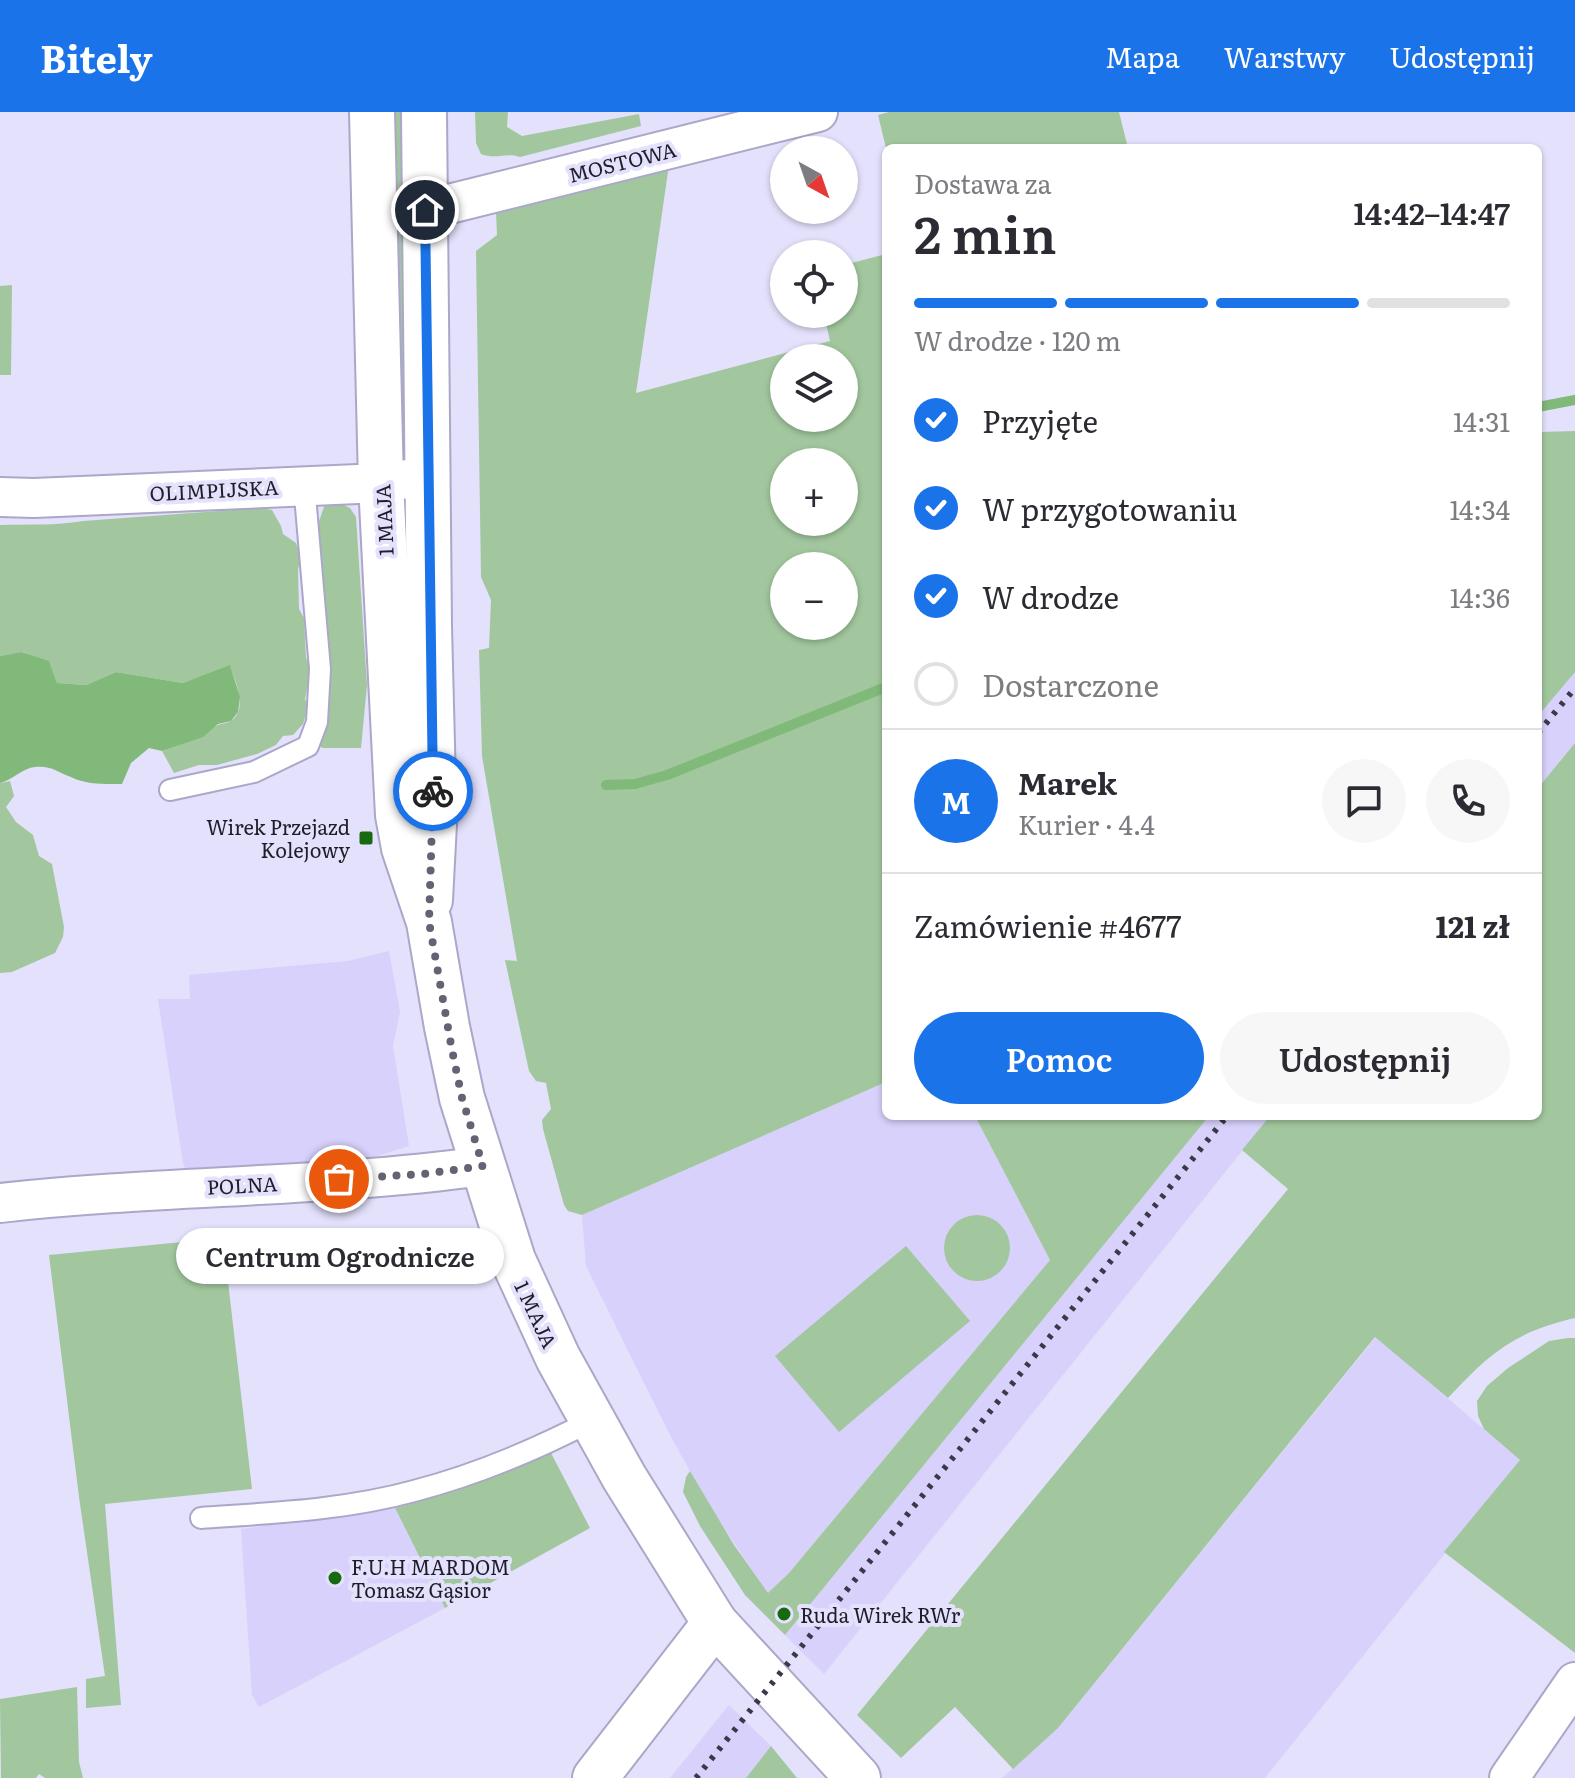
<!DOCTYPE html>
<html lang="pl">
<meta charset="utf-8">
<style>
:root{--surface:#fff;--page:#f7f7f7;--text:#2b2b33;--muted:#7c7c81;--line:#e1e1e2;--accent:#1a73e8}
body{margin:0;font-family:Literata,serif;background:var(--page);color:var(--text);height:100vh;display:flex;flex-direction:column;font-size:30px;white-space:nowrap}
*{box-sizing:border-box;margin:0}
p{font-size:26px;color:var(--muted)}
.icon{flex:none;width:44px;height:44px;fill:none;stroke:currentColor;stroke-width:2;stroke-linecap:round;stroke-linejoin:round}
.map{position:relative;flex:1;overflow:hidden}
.panel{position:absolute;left:882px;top:32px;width:660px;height:976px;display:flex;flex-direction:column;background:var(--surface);border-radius:12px;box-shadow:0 2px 6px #0004}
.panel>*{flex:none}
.needle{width:52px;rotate:140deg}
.buttons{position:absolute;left:770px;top:24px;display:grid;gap:16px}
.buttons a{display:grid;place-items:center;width:88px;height:88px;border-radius:50%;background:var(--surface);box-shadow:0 2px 6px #0004;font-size:40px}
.pin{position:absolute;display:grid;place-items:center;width:68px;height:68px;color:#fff;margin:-34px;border:4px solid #fff;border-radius:50%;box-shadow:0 2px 8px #0007}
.courier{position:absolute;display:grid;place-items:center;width:80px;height:80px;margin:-40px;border:6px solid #1a73e8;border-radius:50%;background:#fff;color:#222;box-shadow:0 2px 10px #0007}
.bubble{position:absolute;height:56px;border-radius:28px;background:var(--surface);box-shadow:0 2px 6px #0004;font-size:26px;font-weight:600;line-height:56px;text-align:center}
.overview em{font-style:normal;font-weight:600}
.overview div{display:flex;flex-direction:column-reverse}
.overview{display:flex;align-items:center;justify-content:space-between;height:136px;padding:0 32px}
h1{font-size:52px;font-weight:600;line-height:60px}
.bar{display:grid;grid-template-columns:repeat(4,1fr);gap:12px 8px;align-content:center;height:96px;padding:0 32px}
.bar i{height:10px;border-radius:6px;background:var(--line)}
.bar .current{background:var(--accent)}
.bar p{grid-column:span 4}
.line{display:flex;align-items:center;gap:20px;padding:0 32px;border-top:2px solid var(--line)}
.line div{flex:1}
.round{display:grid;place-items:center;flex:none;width:84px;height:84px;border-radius:42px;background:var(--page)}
ol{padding:0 32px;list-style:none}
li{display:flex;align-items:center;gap:24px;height:88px}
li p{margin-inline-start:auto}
li .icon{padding:8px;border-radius:50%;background:var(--accent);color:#fff;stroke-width:4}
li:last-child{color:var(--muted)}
li i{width:44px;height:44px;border:4px solid var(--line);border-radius:50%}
.primary-button{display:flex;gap:16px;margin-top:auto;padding:16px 32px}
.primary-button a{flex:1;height:92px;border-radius:48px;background:var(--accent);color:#fff;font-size:32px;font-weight:600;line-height:92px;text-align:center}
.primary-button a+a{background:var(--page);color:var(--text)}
header{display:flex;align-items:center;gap:48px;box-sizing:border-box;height:112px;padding:0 40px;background:var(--accent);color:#fff}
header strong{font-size:38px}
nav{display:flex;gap:44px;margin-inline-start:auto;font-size:28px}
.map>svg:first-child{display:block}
</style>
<header>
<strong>Bitely</strong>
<nav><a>Mapa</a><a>Warstwy</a><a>Udostępnij</a></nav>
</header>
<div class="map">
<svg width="1575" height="1666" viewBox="0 0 1575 1666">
<rect width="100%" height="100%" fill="#e4e1fc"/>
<!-- built -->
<g fill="#d7d1fb">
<polygon points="1575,560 1575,631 1538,676 1538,604"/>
<polygon points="389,839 400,900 393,934 409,1034 374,1045 374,1052 187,1061 183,1051 158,887 190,887 189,863 348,849"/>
<polygon points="886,970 886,1004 975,1004 1050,1148 789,1461 768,1482 710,1395 670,1323 586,1154 582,1103"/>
<polygon points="1209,1004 1270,1004 824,1562 785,1523"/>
<polygon points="1376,1225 1520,1348 1265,1666 1002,1666 1058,1616"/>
<polygon points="395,1396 445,1496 259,1595 252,1583 241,1417"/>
<polygon points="729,1593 771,1634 746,1666 670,1666"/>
</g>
<!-- green -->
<g fill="#a2c79e" fill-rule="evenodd">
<polygon points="389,0 406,0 406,321 402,322"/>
<path d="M475,0H508L507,15L522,24L639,2L641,14L520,45C506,40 496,48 481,42L476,31Z"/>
<polygon points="889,0 1119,0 1128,36 886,36 878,3"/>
<path d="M669,53L636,281L830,229L824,202H844V153L886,142V970L582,1103L568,1099L564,1093L543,1017L542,1008L551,997L546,971L536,969L529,959L505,848L517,849L482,644L479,538L489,536L491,488L481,465L476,139L497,123L496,100ZM784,246H844V306H784ZM784,350H844V410H784ZM784,454H844V514H784Z"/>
<polygon points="12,173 11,263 0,263 0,174"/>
<polygon points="1575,319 1575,560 1538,604 1538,320"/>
<polygon points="335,389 350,396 356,405 367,573 361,636 323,636 317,633 317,415 325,392"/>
<path d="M261,396L272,398L281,414L283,422L296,431L301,444L298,458L299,497L304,506L306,546L311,556L305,587L308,596L303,612L293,623L283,624L276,633L257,642L217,653H199L174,661L162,639C181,632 198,627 214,615C220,611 227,612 232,608C248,596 235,568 230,554L183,571L116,560L86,573L57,571L49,550L23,540L0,544V413C28,412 55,414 83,409Z"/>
<path d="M1575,631V1206C1514,1220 1490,1241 1448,1286L1375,1225L1058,1616L1013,1657L955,1595L901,1646L857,1603L1288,1077L1242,1038L1270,1004H1538V676Z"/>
<polygon points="10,669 14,684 6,695 16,710 33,723 39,744 52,752 64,815 63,825 55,841 12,860 0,861 0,671"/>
<polygon points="975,1004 1209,1004 785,1523 745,1483 700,1414 683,1380 686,1365 690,1359 734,1433 768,1481 789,1461 1050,1148"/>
<circle cx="977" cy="1136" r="33"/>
<polygon points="223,1126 252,1377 105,1392 121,1593 86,1596 86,1567 105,1564 79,1385 49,1143"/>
<polygon points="906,1134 970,1209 839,1320 775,1244"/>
<polygon points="1568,1226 1575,1226 1575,1541 1444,1440 1520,1348 1484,1317 1478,1304 1477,1289 1487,1274 1508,1256 1549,1229"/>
<polygon points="550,1339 590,1416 445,1496 395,1396 459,1378"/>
<polygon points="77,1575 79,1650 83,1666 45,1666 39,1662 36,1666 1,1666 0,1587"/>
<polygon points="771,1634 797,1666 746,1666"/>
</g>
<!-- water -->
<path fill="#81b97a" d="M22,540L49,549L57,571L86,573L116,560L183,571L230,553L240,585L238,600L231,609L218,612L203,625L162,639L149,636L131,651L122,672C105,672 87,673 71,665C58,660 50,653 35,655C23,656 12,668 0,671V544Z"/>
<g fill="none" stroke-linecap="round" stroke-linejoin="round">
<!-- stream -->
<g stroke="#81b97a" stroke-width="10">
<polyline points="1538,295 1575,288"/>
<polyline points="606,673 635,672 667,663 886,575"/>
</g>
<defs>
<g id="lane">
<polyline points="170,678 254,660 308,634 317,610 320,557 304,372"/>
<path d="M201,1406C272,1401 345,1398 414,1379C475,1363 535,1338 591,1309"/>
</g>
<g id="street">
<polyline points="425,98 818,0"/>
<polyline points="0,385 34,386 381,371 427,364"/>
<path d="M0,1091C161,1073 323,1076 483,1054"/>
<polyline points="1509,1666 1575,1570"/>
</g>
<g id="secondary">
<polyline points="372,0 381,371 398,703 404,736 429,810 447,915 462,986 513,1148 558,1246 624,1365 715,1511 858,1666"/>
<polyline points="424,0 429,514 434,711 430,788"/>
<polyline points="595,1666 715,1511"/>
</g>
</defs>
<!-- lane casing -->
<use href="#lane" stroke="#aba7c8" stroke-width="24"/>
<!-- street casing -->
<use href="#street" stroke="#aba7c8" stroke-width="42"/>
<!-- secondary casing -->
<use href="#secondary" stroke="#aba7c8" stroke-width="48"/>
<!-- lane -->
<use href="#lane" stroke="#fff" stroke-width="20"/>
<!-- street -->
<use href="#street" stroke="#fff" stroke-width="38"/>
<!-- secondary -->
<use href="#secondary" stroke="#fff" stroke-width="44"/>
<!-- rail -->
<g stroke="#3b3947" stroke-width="6" stroke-dasharray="4 8" stroke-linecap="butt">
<polyline points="1538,621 1575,576"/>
<polyline points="696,1666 1227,1004"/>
</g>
</g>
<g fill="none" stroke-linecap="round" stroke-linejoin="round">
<!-- done -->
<polyline stroke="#646273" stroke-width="8" stroke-dasharray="0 14.4" points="339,1067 423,1062 483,1054 462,986 452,938 429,810 433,679"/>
<!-- route -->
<polyline stroke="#1a73e8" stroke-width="10" points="425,98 433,679"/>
</g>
<!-- markers -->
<g fill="#176a0f" stroke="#e4e1fc" stroke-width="3">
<rect x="358" y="718" width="16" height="16" rx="4"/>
<circle cx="335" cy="1466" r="8"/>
<circle cx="784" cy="1502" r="8"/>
</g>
<g text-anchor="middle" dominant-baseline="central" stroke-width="8" stroke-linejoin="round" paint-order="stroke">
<!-- street labels -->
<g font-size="20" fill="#1f1d29" stroke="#e4e1fc">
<text transform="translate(622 49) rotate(-14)">MOSTOWA</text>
<text transform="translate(214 377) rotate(-3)">OLIMPIJSKA</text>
<text transform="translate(383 408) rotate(-93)">1 MAJA</text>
<text transform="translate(242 1072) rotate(-3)">POLNA</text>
<text transform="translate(537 1202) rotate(65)">1 MAJA</text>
</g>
<!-- poi labels -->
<g font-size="20" fill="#1f1d29" stroke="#e4e1fc" text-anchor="start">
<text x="350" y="714" text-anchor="end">Wirek Przejazd<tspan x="350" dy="23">Kolejowy</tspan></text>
<text x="351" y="1454">F.U.H MARDOM<tspan x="351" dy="23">Tomasz Gąsior</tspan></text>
<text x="800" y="1502">Ruda Wirek RWr</text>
</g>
</g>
</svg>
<div class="buttons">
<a><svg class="needle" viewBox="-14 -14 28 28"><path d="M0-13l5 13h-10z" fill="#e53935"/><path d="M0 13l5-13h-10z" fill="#7c7c81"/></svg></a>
<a><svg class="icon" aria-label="locate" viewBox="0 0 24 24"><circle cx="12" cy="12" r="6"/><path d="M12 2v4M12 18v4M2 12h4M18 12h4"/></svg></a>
<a><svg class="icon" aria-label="layers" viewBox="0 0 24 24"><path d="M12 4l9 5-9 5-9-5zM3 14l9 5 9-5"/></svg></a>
<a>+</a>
<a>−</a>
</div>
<div class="pin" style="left:339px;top:1067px;background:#ea580c"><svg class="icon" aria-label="bag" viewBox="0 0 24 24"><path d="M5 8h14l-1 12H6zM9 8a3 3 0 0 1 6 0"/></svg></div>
<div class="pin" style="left:425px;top:98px;background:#1f2937"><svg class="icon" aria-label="home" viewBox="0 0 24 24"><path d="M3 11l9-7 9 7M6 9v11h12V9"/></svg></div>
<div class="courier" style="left:433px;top:679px"><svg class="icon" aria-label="bike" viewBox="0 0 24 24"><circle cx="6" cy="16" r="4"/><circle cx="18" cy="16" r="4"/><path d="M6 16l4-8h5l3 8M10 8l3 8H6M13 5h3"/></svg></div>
<div class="bubble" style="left:176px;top:1116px;width:328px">Centrum Ogrodnicze</div>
<section class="panel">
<div class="overview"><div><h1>2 min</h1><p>Dostawa za</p></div><em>14:42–14:47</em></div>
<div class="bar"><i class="current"></i><i class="current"></i><i class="current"></i><i></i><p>W drodze · 120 m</p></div>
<ol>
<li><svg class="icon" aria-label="check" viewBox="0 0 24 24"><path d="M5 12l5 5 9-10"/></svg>Przyjęte<p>14:31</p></li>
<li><svg class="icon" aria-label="check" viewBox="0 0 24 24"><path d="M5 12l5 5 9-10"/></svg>W przygotowaniu<p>14:34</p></li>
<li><svg class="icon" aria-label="check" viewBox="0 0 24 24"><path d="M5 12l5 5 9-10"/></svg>W drodze<p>14:36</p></li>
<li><i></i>Dostarczone</li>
</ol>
<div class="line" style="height:144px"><b class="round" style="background:var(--accent);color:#fff">M</b><div><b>Marek</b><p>Kurier · 4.4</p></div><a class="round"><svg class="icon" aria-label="chat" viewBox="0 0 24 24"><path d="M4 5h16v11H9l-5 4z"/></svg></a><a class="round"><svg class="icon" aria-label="phone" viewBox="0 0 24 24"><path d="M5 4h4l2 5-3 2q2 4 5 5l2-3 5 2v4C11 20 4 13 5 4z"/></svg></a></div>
<div class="line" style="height:104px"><div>Zamówienie #4677</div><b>121 zł</b></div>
<div class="primary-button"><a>Pomoc</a><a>Udostępnij</a></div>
</section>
</div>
